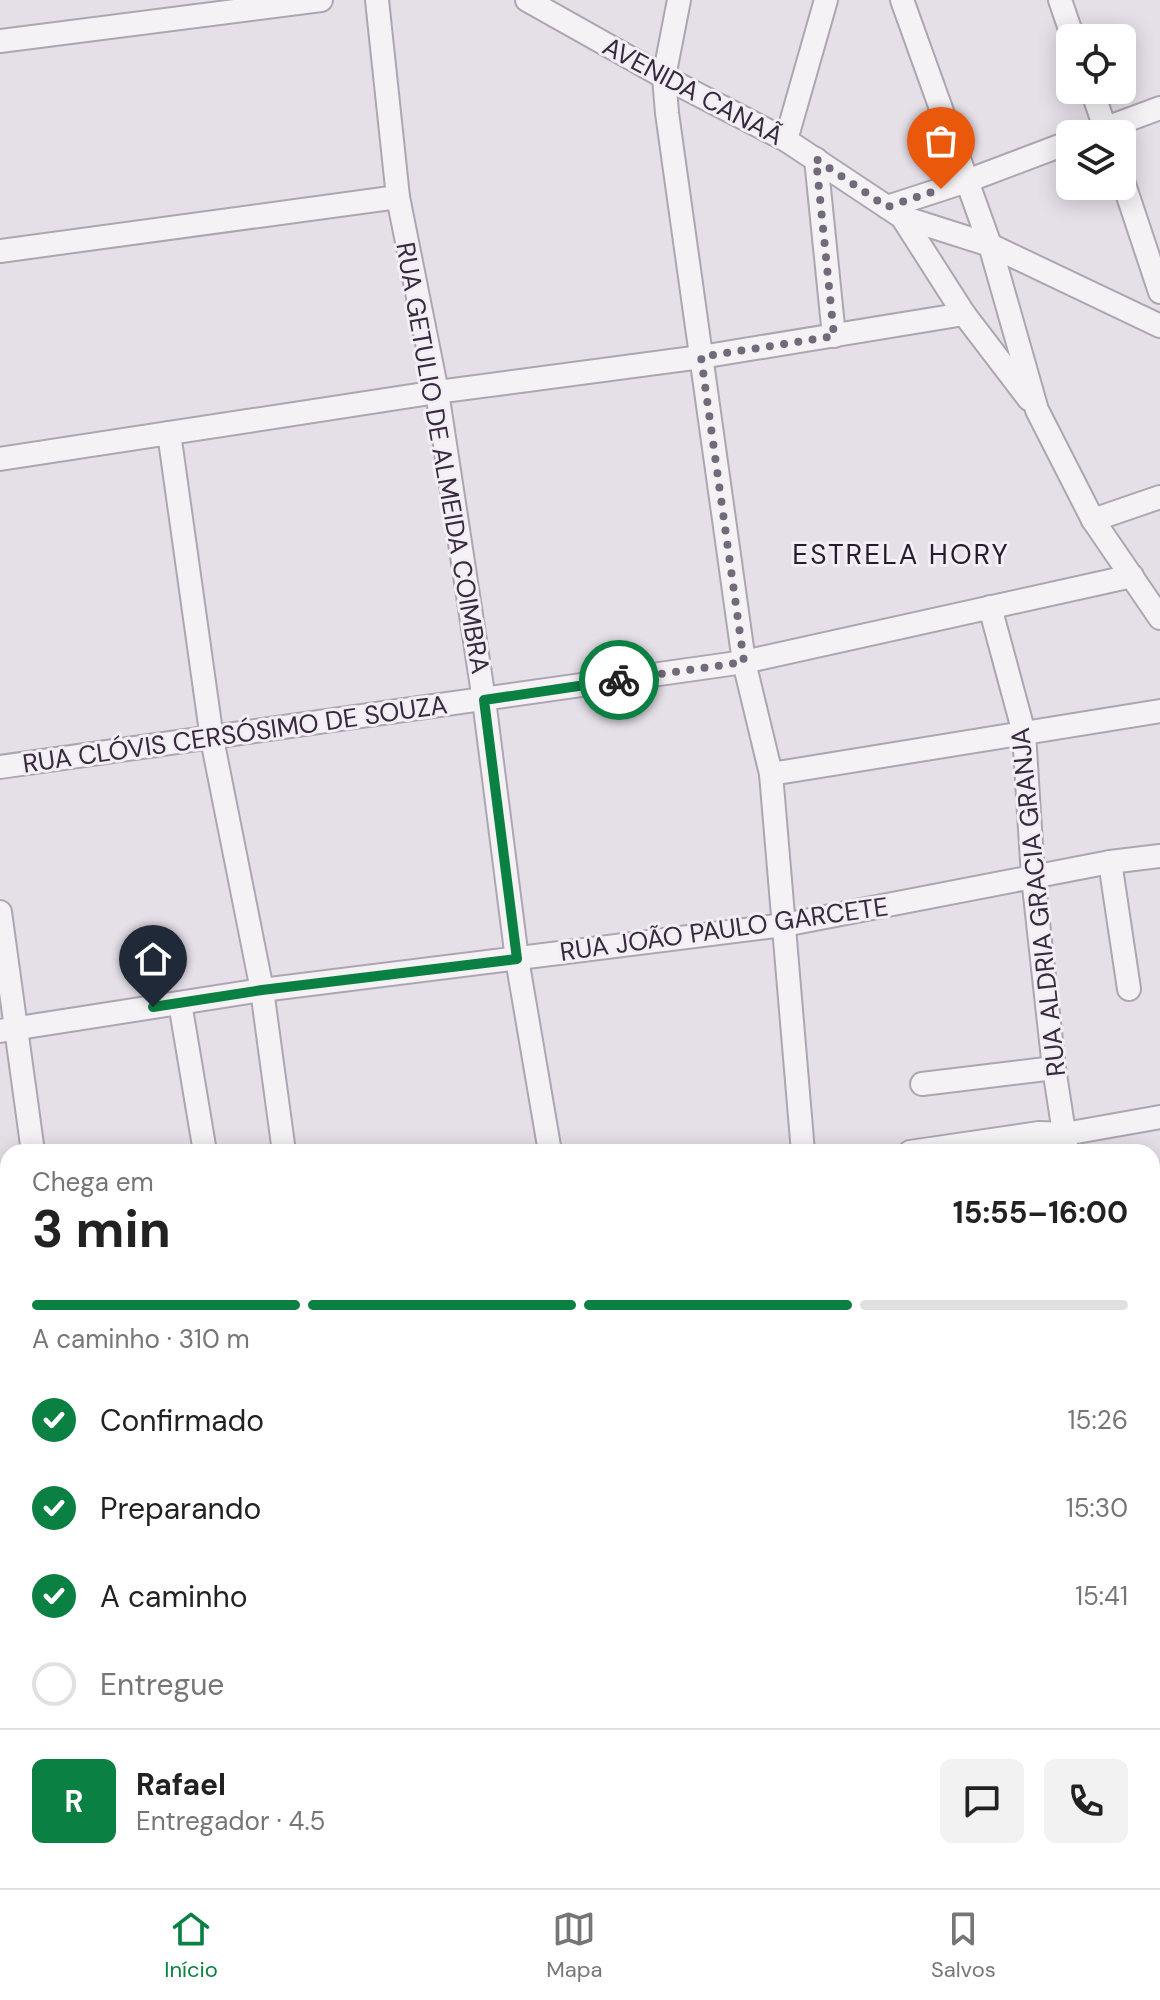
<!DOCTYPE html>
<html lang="pt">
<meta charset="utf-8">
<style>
:root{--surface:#fff;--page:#f2f2f2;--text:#222;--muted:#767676;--line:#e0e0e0;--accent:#0b8043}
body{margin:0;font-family:"DM Sans",sans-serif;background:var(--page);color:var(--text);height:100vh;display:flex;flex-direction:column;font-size:30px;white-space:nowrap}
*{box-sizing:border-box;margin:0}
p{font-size:26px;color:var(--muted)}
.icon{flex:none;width:44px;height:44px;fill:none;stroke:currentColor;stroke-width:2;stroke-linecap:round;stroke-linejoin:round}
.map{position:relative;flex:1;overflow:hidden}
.side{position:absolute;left:0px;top:1144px;width:1160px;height:744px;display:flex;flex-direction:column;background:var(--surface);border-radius:24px 24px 0 0;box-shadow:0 4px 20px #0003}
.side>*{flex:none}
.fabs{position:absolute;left:1056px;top:24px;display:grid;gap:16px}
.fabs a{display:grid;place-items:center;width:80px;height:80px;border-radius:12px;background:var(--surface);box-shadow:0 4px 20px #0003;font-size:40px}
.pin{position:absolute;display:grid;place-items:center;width:68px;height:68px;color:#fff;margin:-82px -34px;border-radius:50% 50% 50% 0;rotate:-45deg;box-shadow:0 0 8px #0007}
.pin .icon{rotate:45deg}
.courier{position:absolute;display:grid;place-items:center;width:80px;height:80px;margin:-40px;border:6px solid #0b8043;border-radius:50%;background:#fff;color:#222;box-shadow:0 2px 10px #0007}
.headline em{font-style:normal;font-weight:700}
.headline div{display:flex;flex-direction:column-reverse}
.headline{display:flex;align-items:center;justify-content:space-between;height:136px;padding:0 32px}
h1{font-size:52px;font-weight:700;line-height:60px}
.bar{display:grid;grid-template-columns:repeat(4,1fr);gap:12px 8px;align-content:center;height:96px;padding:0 32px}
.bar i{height:10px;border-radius:6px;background:var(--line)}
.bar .on{background:var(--accent)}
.bar p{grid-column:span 4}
.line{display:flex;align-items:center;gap:20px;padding:0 32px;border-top:2px solid var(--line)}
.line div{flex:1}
.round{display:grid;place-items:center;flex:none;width:84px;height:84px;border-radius:12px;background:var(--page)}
ol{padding:0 32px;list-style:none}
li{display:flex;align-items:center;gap:24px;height:88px}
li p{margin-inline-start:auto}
li .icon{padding:8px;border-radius:50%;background:var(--accent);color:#fff;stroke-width:4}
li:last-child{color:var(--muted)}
li i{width:44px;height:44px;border:4px solid var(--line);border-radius:50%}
.tab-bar{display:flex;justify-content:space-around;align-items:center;height:112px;border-top:2px solid var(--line);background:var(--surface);font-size:22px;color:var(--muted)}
.tab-bar a{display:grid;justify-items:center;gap:4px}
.tab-bar .on{color:var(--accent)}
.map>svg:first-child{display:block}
</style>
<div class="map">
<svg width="1160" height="1888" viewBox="0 0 1160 1888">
<rect width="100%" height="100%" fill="#e5dfe8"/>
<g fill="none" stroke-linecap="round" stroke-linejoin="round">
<defs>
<g id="minor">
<polyline points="377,0 398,197 437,392 484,700 517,959 550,1152"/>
<polyline points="527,0 664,77 786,140 902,217 990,245 1160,326"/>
<polyline points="679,0 664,77 667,113 744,662 771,774 803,1152"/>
<polyline points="902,0 990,245 1037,410 1093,520 1160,618"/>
<polyline points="1060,0 1073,38"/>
<polyline points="0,41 321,0"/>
<polyline points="1092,90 1107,134"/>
<polyline points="1090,134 1160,108"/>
<polyline points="786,140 826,0"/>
<polyline points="816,159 834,336"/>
<polyline points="1122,178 1160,292"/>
<polyline points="887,207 967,181 1070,142"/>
<polyline points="902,217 964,314 1029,399"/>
<polyline points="0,251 398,197"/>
<polyline points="169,433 212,739 262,990 284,1152"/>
<polyline points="0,459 437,392 701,357 964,314"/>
<polyline points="1093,520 1160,497"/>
<polyline points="990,607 1024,733 1033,877 1054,1068 1067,1152"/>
<polyline points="0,767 744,662 1132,576"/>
<polyline points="771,774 1160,711"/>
<polyline points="1110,862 1129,989"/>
<polyline points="0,912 33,1152"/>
<polyline points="180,1003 205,1152"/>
<polyline points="0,1031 262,990 784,925 1110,862 1160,856"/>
<polyline points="922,1084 1054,1068"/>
<polyline points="910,1152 1039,1133 1065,1134 1160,1117"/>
<polyline points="0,1303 8,1302"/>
<polyline points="1152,1387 1160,1386"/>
<polyline points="0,1546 8,1544"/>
<polyline points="1152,1666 1160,1665"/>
<polyline points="0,1812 8,1811"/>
<polyline points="141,1880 143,1888"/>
<polyline points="393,1880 395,1888"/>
<polyline points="690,1880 692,1888"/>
<polyline points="836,1880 837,1888"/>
<polyline points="990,1880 991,1888"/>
<polyline points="1135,1880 1136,1888"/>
</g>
</defs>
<!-- minor casing -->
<use href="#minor" stroke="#ada5b2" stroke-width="26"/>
<!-- minor -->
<use href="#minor" stroke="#f5f2f6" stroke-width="22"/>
</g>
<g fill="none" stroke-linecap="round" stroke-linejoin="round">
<!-- done -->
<polyline stroke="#74697a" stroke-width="8" stroke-dasharray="0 14.4" points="619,680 744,662 701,357 834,336 816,159 887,207 941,189"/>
<!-- route -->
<polyline stroke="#0b8043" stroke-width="10" points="153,1007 262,990 517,959 484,700 619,680"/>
</g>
<g text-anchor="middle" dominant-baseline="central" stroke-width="6" stroke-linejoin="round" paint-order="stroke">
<!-- street labels -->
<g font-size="26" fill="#37293e" stroke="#f3eef5">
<text transform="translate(693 91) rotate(28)">AVENIDA CANAÃ</text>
<text transform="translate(443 458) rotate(80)">RUA GETULIO DE ALMEIDA COIMBRA</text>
<text transform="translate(235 734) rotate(-8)">RUA CLÓVIS CERSÓSIMO DE SOUZA</text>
<text transform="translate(1038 902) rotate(-96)">RUA ALDRIA GRACIA GRANJA</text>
<text transform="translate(724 929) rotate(-8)">RUA JOÃO PAULO GARCETE</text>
</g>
<!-- neighbourhood labels -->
<g font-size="28" letter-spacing="2" fill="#291b2e" stroke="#f3eef5">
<text x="901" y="554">ESTRELA HORY</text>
</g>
</g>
</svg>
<div class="fabs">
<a><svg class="icon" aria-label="locate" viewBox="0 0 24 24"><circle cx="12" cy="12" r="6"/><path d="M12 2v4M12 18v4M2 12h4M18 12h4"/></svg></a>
<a><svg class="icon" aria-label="layers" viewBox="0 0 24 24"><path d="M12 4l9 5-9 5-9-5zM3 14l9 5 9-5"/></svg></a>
</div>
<div class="pin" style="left:941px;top:189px;background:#ea580c"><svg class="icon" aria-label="bag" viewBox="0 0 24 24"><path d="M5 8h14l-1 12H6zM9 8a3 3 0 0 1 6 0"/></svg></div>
<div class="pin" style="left:153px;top:1007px;background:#1f2937"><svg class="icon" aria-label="home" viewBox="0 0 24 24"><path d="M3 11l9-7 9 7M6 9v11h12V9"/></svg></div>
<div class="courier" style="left:619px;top:680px"><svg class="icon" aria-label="bike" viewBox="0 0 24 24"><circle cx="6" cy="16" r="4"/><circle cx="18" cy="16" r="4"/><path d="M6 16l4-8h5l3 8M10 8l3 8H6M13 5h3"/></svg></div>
<section class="side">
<div class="headline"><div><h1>3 min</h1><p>Chega em</p></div><em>15:55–16:00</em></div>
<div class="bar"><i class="on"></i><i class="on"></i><i class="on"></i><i></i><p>A caminho · 310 m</p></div>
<ol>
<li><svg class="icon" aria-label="check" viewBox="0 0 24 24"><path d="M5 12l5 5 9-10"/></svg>Confirmado<p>15:26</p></li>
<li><svg class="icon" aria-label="check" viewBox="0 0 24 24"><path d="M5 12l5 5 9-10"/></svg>Preparando<p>15:30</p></li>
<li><svg class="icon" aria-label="check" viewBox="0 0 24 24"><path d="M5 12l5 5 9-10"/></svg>A caminho<p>15:41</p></li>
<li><i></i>Entregue</li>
</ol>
<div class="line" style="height:144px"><b class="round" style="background:var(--accent);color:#fff">R</b><div><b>Rafael</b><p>Entregador · 4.5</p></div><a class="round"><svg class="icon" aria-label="chat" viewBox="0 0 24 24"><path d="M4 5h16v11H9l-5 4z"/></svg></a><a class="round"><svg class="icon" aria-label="phone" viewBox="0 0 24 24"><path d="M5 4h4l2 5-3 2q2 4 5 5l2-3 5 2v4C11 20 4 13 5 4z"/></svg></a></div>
</section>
</div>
<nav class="tab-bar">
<a class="on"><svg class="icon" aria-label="home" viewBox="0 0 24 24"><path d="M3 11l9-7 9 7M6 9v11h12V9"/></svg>Início</a>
<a><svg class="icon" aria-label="map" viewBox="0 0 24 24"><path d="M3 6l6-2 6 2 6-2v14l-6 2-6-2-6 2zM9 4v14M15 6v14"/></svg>Mapa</a>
<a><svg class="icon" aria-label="saved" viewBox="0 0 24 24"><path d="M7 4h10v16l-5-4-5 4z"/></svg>Salvos</a>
</nav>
